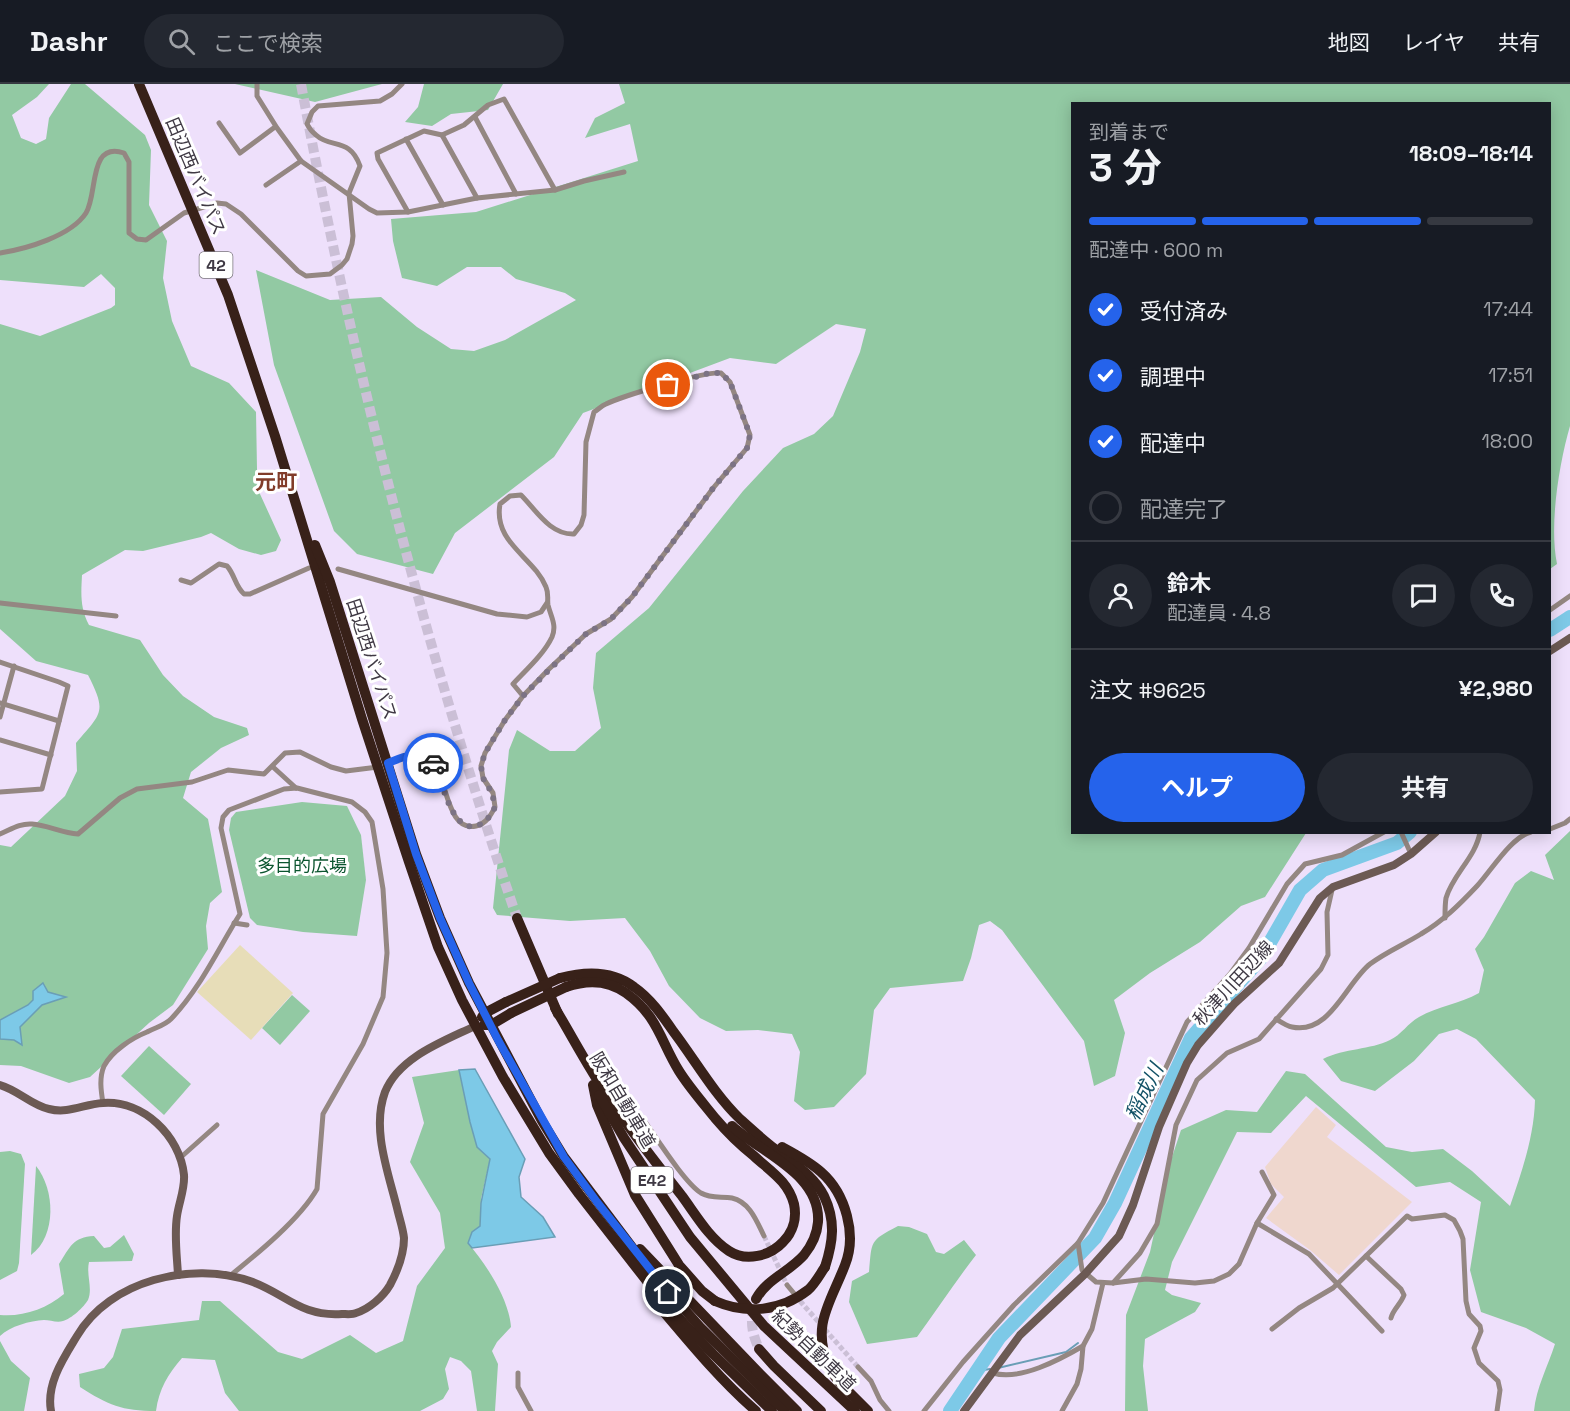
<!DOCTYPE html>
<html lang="ja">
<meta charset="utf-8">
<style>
:root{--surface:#171b24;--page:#242831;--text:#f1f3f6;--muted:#9ea1a6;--line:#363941;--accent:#2563eb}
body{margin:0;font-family:"Space Grotesk","Noto Sans JP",sans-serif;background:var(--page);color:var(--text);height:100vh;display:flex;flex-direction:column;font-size:22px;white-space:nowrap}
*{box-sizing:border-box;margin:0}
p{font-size:20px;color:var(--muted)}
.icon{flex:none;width:33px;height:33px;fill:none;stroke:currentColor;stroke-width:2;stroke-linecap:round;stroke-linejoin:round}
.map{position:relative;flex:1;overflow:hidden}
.panel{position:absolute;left:1071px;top:18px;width:480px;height:732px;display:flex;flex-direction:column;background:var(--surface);border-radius:0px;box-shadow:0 3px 15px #0003}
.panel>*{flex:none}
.pin{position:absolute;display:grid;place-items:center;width:51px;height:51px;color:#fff;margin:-26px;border:3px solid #fff;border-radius:50%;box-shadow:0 2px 6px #0007}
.courier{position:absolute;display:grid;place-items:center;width:60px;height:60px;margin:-30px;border:4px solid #2563eb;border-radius:50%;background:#fff;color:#222;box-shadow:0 2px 8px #0007}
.overview em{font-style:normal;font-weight:700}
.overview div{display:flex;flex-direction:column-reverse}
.overview{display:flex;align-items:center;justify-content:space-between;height:102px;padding:0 18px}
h1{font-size:39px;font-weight:700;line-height:45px}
.bar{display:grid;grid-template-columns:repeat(4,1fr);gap:9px 6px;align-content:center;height:72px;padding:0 18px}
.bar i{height:8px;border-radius:4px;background:var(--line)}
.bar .selected{background:var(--accent)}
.bar p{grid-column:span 4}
.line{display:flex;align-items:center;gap:15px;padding:0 18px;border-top:2px solid var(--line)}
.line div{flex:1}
.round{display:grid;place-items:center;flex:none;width:63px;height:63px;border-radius:32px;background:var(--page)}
ol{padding:0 18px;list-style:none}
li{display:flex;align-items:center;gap:18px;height:66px}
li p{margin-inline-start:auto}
li .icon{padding:6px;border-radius:50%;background:var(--accent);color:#fff;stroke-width:4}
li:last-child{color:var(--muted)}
li i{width:33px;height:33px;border:3px solid var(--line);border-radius:50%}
.button{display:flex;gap:12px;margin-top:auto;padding:12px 18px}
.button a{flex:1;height:69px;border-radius:36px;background:var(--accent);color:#fff;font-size:24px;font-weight:700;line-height:69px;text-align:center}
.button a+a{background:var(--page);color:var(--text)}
header{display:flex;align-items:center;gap:36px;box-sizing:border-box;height:84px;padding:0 30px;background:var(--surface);border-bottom:2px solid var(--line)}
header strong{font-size:28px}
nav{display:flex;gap:33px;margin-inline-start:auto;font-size:21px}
.search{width:420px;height:54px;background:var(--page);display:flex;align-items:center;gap:15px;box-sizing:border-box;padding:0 21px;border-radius:33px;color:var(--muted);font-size:22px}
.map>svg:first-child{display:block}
</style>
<header>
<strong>Dashr</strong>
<div class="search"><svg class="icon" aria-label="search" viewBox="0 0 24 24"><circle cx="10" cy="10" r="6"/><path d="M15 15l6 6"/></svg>ここで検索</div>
<nav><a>地図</a><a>レイヤ</a><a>共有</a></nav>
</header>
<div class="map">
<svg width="1570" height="1327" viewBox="0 0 1570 1327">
<rect width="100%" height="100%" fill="#eee0fb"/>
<!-- education -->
<polygon fill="#efd7ce" points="1316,1023 1336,1041 1327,1053 1412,1118 1339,1191 1310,1166 1266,1134 1284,1113 1271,1100 1265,1083"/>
<!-- green -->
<g fill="#92c9a3">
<path d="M0,0H49L37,13L12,31L21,54L36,60L46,55L49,34L71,0H85L145,51L151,66L149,121L167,157L163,194L172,237L191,282L229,299L256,328L257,385L260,410L281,456L276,467L261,471L239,465L211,449L201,453L143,467L125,466L82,491C81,510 80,524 89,541L140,556L163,591L183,612L214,633L247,644L249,651L221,664L191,688L183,714L208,735L222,808L210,819L206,842L208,865L173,921L149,939L90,993L69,999L21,982L0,981V761L11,763L65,712L77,687L76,659C102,629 107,628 88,591L36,577L0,545V240L40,252L111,224L115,221V204L101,190L84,203L0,196Z"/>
<polygon points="235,0 382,0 315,18"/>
<polygon points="424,0 503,0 488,26 451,30 432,42 405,38 418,23"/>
<path d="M619,0H1570V342C1559,380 1549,441 1557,480L1550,485V20H1072V748L1306,749L1265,813L1241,822L1200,858L1150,889L1114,916L1125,949L1115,992L1094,1002L1084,957L1002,846L990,837L979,841L971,874L963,897L890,904L874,926L866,990L834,1023L805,1026L794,1017L800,968L792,950L758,946L726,947L700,934L669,902L650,867L625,834L570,837L497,831L493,824L509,666L517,646L550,667H575L601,644L593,604L596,569L649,524L743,407L783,364L814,350L833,332L860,268L866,245L836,240L776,280L730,274L583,329L554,373L455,449L433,490L357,470L334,447L274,281L256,186L330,216L381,213L417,243L451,265L474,267L505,256L576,216L565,209L516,195L501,183H467L437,202L402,194L393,157L391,135L476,128L638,77L630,40L585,54L595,34L625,19Z"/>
<polygon points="302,718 347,722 361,751 366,796 357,852 303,848 257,841 250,834 229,746 231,734 236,728"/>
<path d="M1570,747V1327H1534C1536,1304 1548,1282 1555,1260L1526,1244L1481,1228L1470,1186L1481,1118L1450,1098L1416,1103L1306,1012L1271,1049L1237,1048L1172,1178L1165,1206L1172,1211L1201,1219L1195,1228L1145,1255L1143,1282L1148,1327H1125L1126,1231L1150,1168L1168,1085L1181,1046L1226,1026L1257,1028L1286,987L1305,990L1386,1063L1412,1068L1443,1065L1472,1087L1510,1122C1522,1087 1534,1053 1535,1016L1476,955L1457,945L1439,950L1414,977L1375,1007L1341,997L1323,975C1345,964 1370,966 1390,956C1401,951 1408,939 1419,933C1438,922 1460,920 1479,909L1484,886L1475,865L1484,853L1515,799L1531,787L1554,796L1545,771Z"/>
<polygon points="292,911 310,927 280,961 262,944"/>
<polygon points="149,962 191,1000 164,1031 121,992"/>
<path d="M459,986L470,1038L477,1063L490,1075L481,1115L480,1142L468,1159C486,1180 509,1215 511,1243L497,1258L492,1267L498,1280L495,1327H477L471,1287L461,1277L450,1273L445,1285L449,1305L443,1315L420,1327H239L225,1309L215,1276L182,1274C168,1290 159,1305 156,1327C122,1327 108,1321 80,1303L79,1290L104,1284L113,1273L122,1245L199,1236L202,1217H220L278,1268L302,1275L350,1251L376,1269L403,1257L417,1202L445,1164L440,1129L410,1078L424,1039L412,993Z"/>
<polygon points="10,1067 21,1070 25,1080 19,1179 17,1187 0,1196 0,1068"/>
<path d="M36,1082C55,1105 57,1152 31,1171Z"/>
<path d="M898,1142L909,1143L927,1150L936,1168L944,1170L964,1156L976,1171C955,1198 937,1226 917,1253L867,1260L849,1218L852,1197L869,1188C872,1157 869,1157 898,1142Z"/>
<path d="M124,1151L134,1170L132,1177L89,1178C86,1191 93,1204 88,1216C84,1223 71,1235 63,1237C57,1239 50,1236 44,1236C30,1237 10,1242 0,1252V1231C23,1233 46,1225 64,1210L59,1180C70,1163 73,1153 94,1152L104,1164L110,1163Z"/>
<polygon points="0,1257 11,1277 30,1294 24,1327 0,1327"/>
</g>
<!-- sand -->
<polygon fill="#e7ddb8" points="240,861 293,909 251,956 197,908"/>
<!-- water -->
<g fill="#7dc9e7" stroke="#6a9eb6" stroke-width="1.5">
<polygon points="43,899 48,908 66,913 42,921 20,943 22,961 14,956 0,955 0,936 28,921 33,916 33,907"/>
<polygon points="475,985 525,1075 519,1093 521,1113 543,1133 555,1153 472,1164 468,1159 472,1148 480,1142 481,1119 490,1075 477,1063 470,1038 459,986"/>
</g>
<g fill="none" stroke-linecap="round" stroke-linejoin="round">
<!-- stream -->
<g stroke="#6a9eb6" stroke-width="2">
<polyline points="998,1284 1066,1268 1078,1259"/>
<polyline points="977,1287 990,1285"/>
</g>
<!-- river -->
<g stroke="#7dc9e7" stroke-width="14">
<polyline points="1550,546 1570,533"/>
<polyline points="950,1327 999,1254 1095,1154 1115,1119 1191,954 1261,874 1300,806 1323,786 1397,759 1410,748"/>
</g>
<!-- street-tunnel -->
<g stroke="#cbbfd6" stroke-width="5" stroke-dasharray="5 2.5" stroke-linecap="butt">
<polyline points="764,1152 787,1201"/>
<polyline points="800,1217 858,1283"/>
</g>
<!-- highway-tunnel -->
<g stroke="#cbbfd6" stroke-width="10" stroke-dasharray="10 5" stroke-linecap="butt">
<path d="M301,0C353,281 424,563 517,834"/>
<path d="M754,1222C750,1239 752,1249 759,1265"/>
</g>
<!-- street -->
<g stroke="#948782" stroke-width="5">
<polyline points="257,0 257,12 277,44 301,77 369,125 377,129 408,128 477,114 555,106 584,97 624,88"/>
<polyline points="475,33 516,110"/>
<polyline points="219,39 240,69 275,43"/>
<polyline points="442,51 477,114"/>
<polyline points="406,55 443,121"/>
<polyline points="266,101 301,77"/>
<polyline points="408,128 378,75 377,69 424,47 442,51 464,41 488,21 504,15 555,106"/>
<path d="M0,169C26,165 71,152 86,129C98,110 88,57 124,69L129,78V149L137,155L146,156L184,129L217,119L226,120L241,130L298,187L306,192L330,190L342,181L347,175L352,160L353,152L349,109L360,82C350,53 331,65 316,51C312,48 309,44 307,40L312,28L318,22L380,17L392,10L402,0"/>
<polyline points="338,485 497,530 527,533 541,528 547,519"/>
<path d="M181,496L191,499L219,480L227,482C235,491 235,502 244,510H250L309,484"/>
<polyline points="0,519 116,532"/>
<polyline points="1550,526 1570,512"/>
<polyline points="0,578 59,598 68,602 42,705 0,708"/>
<polyline points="0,619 59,637"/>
<polyline points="0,633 14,582"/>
<polyline points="0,656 51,671"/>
<path d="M387,680C399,675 415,666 428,674C448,685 444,749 476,742C486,740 491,731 495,723L493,709L483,694L481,682L485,669L505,636L523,612L549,585L586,550L611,535L632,513L714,403L747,364L750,351L730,298L721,289C704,287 623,312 606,320C601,322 598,326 594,328L586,358L584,431L581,441L574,450C550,451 536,426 521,411L510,412L500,420C493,459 534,473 546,503C549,510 547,515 548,521C551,533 557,541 552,553C544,570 526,586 513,600L523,612"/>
<polyline points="273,683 296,704"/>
<polyline points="1550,745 1565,739 1570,735"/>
<polyline points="1401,748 1411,770"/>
<path d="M0,750C10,746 20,739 32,740C47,741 62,749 78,750L120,714L137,705L192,698L228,686L264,690L285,669L300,668L331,683L346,687L378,683"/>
<path d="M1445,834C1445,827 1445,820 1446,814C1453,790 1476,773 1480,748"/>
<polyline points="234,839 247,841"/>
<path d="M1276,935C1281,938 1287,942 1292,943C1330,951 1346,899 1370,880C1386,868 1405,860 1421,850C1443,837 1460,820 1477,802C1491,787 1511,753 1531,748"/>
<path d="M103,1019C101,1007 99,994 104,982C112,967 132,954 147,948C156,943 164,942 171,935C200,905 218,865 240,830L221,744L223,733L229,726L284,705L297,704L352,718L365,728L372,738L383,805L387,869L383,913L363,960L323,1030L317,1105C300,1135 257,1170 231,1191"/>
<path d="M643,1035C656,1053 684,1098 701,1109C711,1115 722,1112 732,1114C750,1118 757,1138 764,1152"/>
<polyline points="180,1074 217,1041"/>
<polyline points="1257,1139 1309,1170 1382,1247"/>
<polyline points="1078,1159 1082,1186 1096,1198 1113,1199 1146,1195 1195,1199 1214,1197 1229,1190 1239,1180 1257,1139 1274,1111 1262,1088"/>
<path d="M1366,1172L1401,1205L1404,1211C1401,1220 1393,1225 1391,1234"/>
<polyline points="1113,1199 1140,1169 1157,1140 1176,1041 1197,996 1227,969 1259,955 1321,885 1328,871 1327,828 1332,806"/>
<polyline points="787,1201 797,1213"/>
<polyline points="1272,1245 1299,1224 1333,1204 1407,1132 1412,1135 1445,1131 1454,1136 1460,1147 1463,1155 1466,1217 1469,1230 1480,1242 1481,1247 1474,1264 1479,1279 1498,1297 1500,1306 1497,1327"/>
<polyline points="858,1283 871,1297 880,1316 889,1327"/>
<polyline points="518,1289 518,1303 531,1327"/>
<path d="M993,1289C1020,1297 1059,1276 1083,1262"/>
<polyline points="924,1327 963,1278 1014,1221 1078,1159 1103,1119 1187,938 1230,890 1249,864 1287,800 1305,780 1342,771 1384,748"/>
<polyline points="1062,1327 1077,1300 1081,1285 1083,1262 1092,1245 1103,1199"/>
</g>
<!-- secondary -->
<g stroke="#6c5a54" stroke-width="8">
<polyline points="1550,567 1570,554"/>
<path d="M0,1001C18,1006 31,1021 49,1025C69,1030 84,1020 103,1019C143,1016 180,1052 184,1091C185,1105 179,1118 177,1132C174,1151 177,1172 178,1191"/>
<path d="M51,1327C46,1300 63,1275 77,1252C110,1196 191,1177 250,1197C285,1209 300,1233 342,1230C346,1230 352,1231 356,1229C369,1225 383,1213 390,1201C398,1186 404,1171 404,1154C403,1145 400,1136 398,1128C389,1090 371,1046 385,1008C399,973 444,957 475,942"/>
<polyline points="964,1327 1020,1251 1085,1190 1119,1152 1133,1121 1159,1043 1187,979 1198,961 1234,920 1279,879 1320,814 1333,803 1394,781 1411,770 1436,748"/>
</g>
<!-- highway -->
<g stroke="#382119" stroke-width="10">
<polyline points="139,0 228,211 275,352 362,635 409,778 438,863 462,916 503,993 549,1069 579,1110 646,1196 676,1231 713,1270 772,1327"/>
<polyline points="315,461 330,498 416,770 440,834 469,899 542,1037 564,1073 647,1183 700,1243 785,1327"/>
<polyline points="517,834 558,930"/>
<path d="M560,894C586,887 612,886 634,903C650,914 662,931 673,947C695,976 714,1010 740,1035C751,1045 763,1056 775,1065C793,1080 813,1090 824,1112C836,1137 833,1158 825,1183"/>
<path d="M555,924C573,954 589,985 609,1014C631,1048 657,1080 682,1112C696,1131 709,1154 729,1167C746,1178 770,1172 783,1158C793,1148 797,1134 794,1120C788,1097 770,1087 754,1072C740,1061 726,1047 715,1034C703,1019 689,1003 679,987C660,956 658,932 626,909C608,896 586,896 566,903"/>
<polyline points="482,933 485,929 506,918"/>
<polyline points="484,941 491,941 511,929"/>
<polyline points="593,1001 597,1021 635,1111 679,1181 702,1207 715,1217"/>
<polyline points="599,1011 624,1054 690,1153 764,1242 855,1327"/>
<path d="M732,1042C761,1069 821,1090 818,1138C817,1151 812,1161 804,1171C789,1188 767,1195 756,1215"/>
<path d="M782,1063C795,1070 810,1078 821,1088C846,1110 857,1151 845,1181C830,1220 811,1241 829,1283"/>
<polyline points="640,1165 760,1290 797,1327"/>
<path d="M653,1215C686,1254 718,1294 756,1327"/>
<polyline points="759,1265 774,1282 821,1327"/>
</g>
<!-- highway-bridge -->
<g stroke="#382119" stroke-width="10">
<polyline points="506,918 560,894"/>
<polyline points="511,929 566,903"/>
<path d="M715,1217C747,1231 781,1227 808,1206C815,1200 820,1190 825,1183"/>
<polyline points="829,1283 838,1297 868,1327"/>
</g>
</g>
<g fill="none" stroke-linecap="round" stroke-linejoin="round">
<!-- done -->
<path stroke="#7c7384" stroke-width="6" stroke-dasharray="0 10.8" d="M433,679L436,682C442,699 452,747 475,742C485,740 491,732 495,723L492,709L483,694L481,682L485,669L505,636L523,612L562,573L586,550L611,535L632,513L714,403L747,364L750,351L730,298L721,289H709L668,301"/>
<!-- route -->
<path stroke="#2563eb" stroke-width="8" d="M433,679C420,665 403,673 388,679L416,770L440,834L469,899L498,956L564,1073L597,1118L668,1208"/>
</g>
<g text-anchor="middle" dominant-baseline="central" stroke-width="6" stroke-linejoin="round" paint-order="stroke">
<!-- shield labels -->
<g fill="#fff" stroke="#79747c" stroke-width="1.5">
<rect x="199.5" y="168" width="33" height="26" rx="4.5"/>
<rect x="631" y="1083" width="42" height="26" rx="4.5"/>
</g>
<g font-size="16" font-weight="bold" fill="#3f3944">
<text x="216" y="181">42</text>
<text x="652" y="1096">E42</text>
</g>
<!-- street labels -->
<g font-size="18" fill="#3f3944" stroke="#fff">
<text transform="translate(196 92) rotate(67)">田辺西バイパス</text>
<text transform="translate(372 575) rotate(72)">田辺西バイパス</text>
<text transform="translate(1233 899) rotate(-47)">秋津川田辺線</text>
<text transform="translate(623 1016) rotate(59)">阪和自動車道</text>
<text transform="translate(814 1266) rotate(44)">紀勢自動車道</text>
</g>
<!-- park labels -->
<g font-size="18" fill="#0b552f" stroke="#fff">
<text x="302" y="781">多目的広場</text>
</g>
<!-- water labels -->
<g font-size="20" font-style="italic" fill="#135267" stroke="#fff">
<text transform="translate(1144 1008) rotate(-64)">稲成川</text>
</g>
<!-- quarter labels -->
<g font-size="21" font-weight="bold" fill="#813c29" stroke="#fff">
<text x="276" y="397">元町</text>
</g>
</g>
</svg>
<div class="pin" style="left:668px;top:301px;background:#ea580c"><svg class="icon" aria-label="bag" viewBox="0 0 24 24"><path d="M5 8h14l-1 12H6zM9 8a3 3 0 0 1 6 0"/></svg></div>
<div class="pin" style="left:668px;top:1208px;background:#1f2937"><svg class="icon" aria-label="home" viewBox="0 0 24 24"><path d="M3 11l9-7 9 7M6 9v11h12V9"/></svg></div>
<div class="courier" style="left:433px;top:679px"><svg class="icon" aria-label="car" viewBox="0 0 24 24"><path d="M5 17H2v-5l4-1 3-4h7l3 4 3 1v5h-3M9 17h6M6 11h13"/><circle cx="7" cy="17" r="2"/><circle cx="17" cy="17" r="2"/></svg></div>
<section class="panel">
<div class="overview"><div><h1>3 分</h1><p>到着まで</p></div><em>18:09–18:14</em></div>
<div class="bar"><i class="selected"></i><i class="selected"></i><i class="selected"></i><i></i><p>配達中 · 600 m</p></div>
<ol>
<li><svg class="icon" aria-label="check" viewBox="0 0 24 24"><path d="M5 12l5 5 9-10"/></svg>受付済み<p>17:44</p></li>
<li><svg class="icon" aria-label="check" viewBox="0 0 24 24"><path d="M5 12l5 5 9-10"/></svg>調理中<p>17:51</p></li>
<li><svg class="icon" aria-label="check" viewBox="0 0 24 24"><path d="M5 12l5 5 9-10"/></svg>配達中<p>18:00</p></li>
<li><i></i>配達完了</li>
</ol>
<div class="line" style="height:108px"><a class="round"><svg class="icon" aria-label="person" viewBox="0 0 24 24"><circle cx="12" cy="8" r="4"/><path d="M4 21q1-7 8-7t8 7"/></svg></a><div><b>鈴木</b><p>配達員 · 4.8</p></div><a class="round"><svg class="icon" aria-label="chat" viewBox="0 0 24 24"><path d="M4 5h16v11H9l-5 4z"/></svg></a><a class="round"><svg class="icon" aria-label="phone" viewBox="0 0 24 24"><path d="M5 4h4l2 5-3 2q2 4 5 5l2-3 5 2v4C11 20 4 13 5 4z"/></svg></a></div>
<div class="line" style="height:78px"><div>注文 #9625</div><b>¥2,980</b></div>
<div class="button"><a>ヘルプ</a><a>共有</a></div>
</section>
</div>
